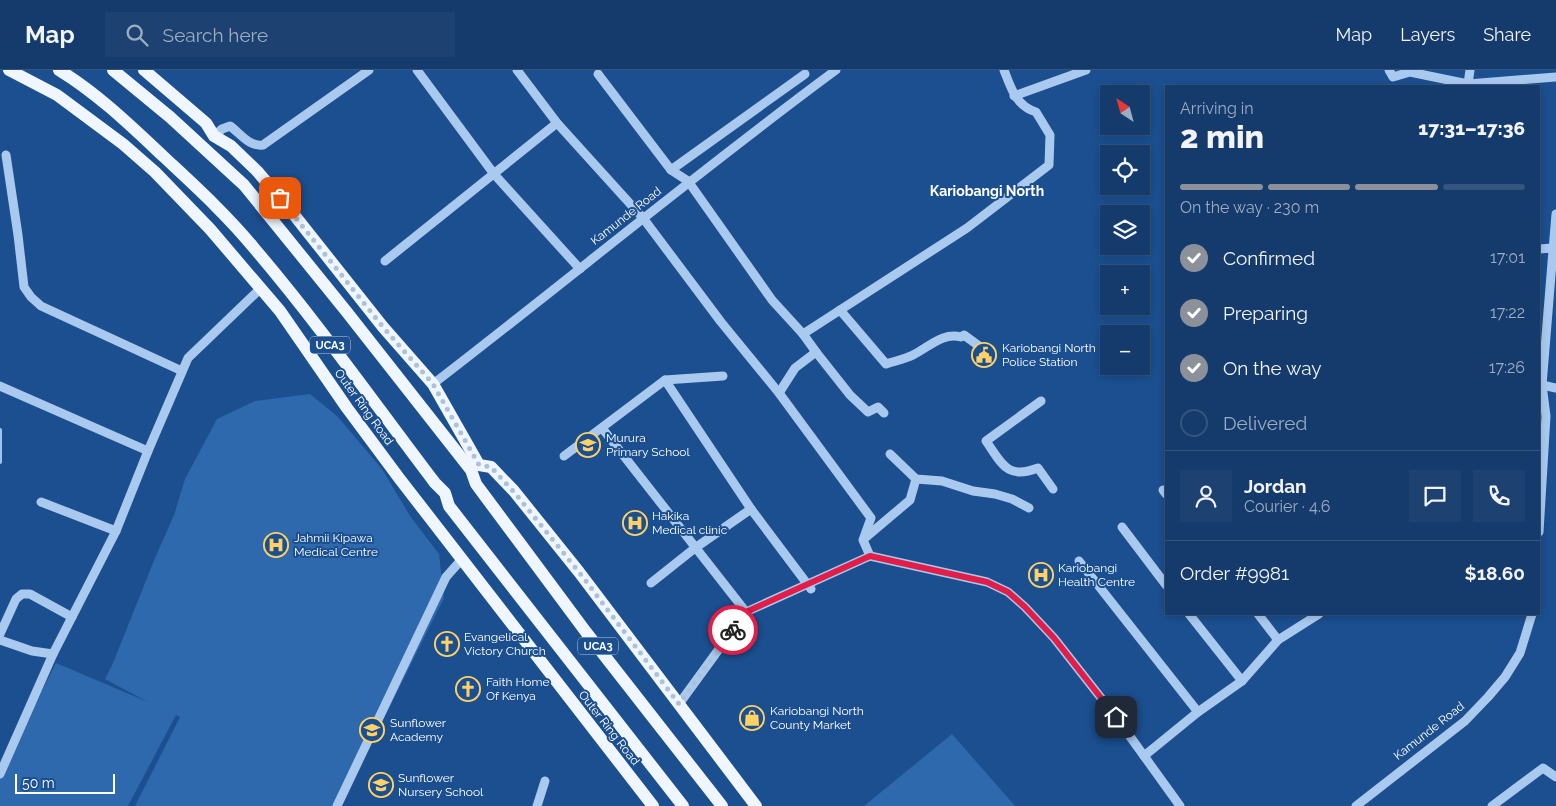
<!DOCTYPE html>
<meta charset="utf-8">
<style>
:root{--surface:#143b6b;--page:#1d4271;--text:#f1f3f6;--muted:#9dadc1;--line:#33557e;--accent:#8c9099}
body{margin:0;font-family:Raleway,sans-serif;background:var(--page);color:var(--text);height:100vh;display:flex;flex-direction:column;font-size:19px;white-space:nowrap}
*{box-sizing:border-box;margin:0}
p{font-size:16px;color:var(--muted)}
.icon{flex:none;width:28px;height:28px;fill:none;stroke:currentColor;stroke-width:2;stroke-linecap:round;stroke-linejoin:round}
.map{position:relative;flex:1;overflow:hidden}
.details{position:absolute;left:1165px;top:15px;width:375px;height:530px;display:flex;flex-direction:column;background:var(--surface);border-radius:0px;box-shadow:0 2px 8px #0003,0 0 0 1px var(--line)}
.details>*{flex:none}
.needle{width:32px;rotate:324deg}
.fabs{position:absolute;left:1100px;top:15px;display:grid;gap:10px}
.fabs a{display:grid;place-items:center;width:50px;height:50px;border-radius:0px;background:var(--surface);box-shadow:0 2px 8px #0003,0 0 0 1px var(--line);font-size:25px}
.scale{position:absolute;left:15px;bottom:12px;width:100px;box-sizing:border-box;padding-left:5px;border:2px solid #fff;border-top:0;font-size:14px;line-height:18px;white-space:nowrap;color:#fff;-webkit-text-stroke:4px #1b4f8f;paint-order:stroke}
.pin{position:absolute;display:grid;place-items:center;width:42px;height:42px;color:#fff;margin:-21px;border-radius:10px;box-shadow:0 2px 8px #0006}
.courier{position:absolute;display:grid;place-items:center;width:50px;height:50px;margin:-25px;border:4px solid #e11d48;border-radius:50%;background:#fff;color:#222;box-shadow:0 1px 6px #0007}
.summary em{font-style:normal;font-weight:800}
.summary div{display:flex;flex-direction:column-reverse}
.summary{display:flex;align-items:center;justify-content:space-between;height:85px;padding:0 15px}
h1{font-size:32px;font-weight:800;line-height:38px}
.bar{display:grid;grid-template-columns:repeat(4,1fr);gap:8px 5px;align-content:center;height:60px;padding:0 15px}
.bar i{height:6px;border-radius:4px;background:var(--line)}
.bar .on{background:var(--accent)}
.bar p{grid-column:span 4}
.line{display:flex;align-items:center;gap:12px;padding:0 15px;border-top:1px solid var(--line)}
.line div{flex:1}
.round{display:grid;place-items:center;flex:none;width:52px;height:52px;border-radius:0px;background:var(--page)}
ol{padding:0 15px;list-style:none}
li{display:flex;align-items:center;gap:15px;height:55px}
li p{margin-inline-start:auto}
li .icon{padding:5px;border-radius:50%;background:var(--accent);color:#fff;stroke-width:4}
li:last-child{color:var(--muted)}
li i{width:28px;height:28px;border:2px solid var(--line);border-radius:50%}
header{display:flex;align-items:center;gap:30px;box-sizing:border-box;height:70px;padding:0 25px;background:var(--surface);border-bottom:1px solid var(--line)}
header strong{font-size:24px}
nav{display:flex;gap:28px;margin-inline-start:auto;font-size:18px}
.search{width:350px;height:45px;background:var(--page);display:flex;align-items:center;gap:12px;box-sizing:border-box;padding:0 18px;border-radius:0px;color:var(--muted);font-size:19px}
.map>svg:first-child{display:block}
</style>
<header>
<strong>Map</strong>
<div class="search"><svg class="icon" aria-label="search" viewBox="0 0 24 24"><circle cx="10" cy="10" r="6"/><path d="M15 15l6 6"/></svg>Search here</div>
<nav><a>Map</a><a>Layers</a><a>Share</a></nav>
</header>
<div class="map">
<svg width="1556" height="736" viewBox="0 0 1556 736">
<rect width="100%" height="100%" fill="#1b4f8f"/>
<!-- green -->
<g fill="#2e69ad">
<polygon points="310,324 338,347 382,399 410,446 439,484 444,528 340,736 135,736 180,647 176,645 128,736 0,736 0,703 56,593 148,632 105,609 113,593 155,488 174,445 185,409 217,349 255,331"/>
<polygon points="952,664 1015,736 864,736"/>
</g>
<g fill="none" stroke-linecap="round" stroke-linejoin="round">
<!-- stream -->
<polyline stroke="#9cc4f0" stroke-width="4" points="0,360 0,392"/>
<!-- minor -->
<g stroke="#a9c9ee" stroke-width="9">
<polyline points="417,0 494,104 580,199"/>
<polyline points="517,0 557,53 643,148 721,252 779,323 871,448 863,470 870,486 987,512 1008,522 1025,537 1054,568 1116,647 1180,736"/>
<polyline points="1389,0 1393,7 1410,2 1468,14 1556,7"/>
<polyline points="598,4 671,100 688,111 772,230 803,264"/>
<polyline points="1468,14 1470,0"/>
<polyline points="1014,26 1086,0"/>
<path d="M214,66L222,59L230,56C241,64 249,77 263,75L369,0"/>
<polyline points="6,85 18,165 24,217 31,227 41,236 182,301"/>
<polyline points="671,100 805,4"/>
<polyline points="1539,179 1553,178"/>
<polyline points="385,191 557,53"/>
<path d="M840,240L886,294C895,291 905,289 913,285C929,277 943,262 961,267L964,265L979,276L985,286"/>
<polyline points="816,282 850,325 868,342 878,337 884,343"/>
<polyline points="665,310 751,439 811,519"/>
<path d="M433,314C568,210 699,101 836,0"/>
<polyline points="1542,315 1556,318"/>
<polyline points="0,316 148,381"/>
<path d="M779,323L795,298L816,282L803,264L967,158L1049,95L1050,65L1036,42C1016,36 1011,18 1004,0"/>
<path d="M1041,331L986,371C1002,394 1007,410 1038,398L1053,419"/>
<polyline points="602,358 746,542"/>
<polyline points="890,384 916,409 942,411 973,421 995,424 1012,429 1029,438"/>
<polyline points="564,386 665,310 723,306"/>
<polyline points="1163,420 1166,424"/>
<polyline points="41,432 116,461"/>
<polyline points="1122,457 1166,515"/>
<polyline points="1539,462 1546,346 1542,315 1556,144"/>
<polyline points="865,468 910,430 916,409"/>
<polyline points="1079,491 1198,642"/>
<polyline points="651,513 695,478 751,439"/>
<polyline points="1189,544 1242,611"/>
<polyline points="1258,544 1278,570"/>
<polyline points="0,564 16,529 22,524 30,524 72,547"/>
<polyline points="0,570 32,581 53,584 116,461 148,381 188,288 261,218"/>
<polyline points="679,634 746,542 870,486"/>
<polyline points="1144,686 1198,642 1242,611 1278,570 1319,544"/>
<polyline points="0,704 53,584"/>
<polyline points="337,736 446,507 462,489"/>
<polyline points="537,736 545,711"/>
<polyline points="1356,736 1465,651 1488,627 1505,607 1520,583 1532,544"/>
<polyline points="1492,736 1543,698 1556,707"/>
</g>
<!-- major -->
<g stroke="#f0f6ff" stroke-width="12">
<polyline points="9,0 57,25 123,74 155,102 210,159 280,241 347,338 399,408 653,736"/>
<path d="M59,0C97,23 131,56 164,87C195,116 227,145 254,178C318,253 375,334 435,413L445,423L449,436L683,736"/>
<polyline points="113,0 170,47 244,115 346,241 471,400 476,414 586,562 722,736"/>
<polyline points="144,0 206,53 214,66 231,76 257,101 291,141 383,257 433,314 479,395 491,397 514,421 579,502 756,736"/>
</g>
</g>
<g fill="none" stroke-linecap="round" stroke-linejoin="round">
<!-- done -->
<polyline stroke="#afc1d8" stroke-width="5" stroke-dasharray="0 9" points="280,128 383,257 433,314 479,395 491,397 514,422 579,502 679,634 733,560"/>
<!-- route -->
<polyline stroke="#e11d48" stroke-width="6" points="733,560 746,542 870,486 987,512 1008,522 1025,537 1054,568 1116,647"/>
</g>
<!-- icons -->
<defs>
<symbol id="civic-ring" viewBox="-11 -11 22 22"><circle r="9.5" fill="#1b4f8f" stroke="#ffd166" stroke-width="1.5"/><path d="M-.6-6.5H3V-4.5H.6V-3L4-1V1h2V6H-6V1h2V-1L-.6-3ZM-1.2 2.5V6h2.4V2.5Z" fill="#ffd166"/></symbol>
<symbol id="school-ring" viewBox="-11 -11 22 22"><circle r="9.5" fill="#1b4f8f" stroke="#ffd166" stroke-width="1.5"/><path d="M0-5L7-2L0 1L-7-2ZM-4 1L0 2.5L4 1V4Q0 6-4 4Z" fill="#ffd166"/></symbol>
<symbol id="hospital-ring" viewBox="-11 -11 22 22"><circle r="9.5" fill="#1b4f8f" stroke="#ffd166" stroke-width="1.5"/><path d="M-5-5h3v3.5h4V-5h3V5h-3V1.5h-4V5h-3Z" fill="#ffd166"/></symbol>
<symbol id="church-ring" viewBox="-11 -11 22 22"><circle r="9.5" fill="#1b4f8f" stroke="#ffd166" stroke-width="1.5"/><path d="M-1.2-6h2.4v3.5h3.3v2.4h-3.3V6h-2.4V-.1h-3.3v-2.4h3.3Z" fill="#ffd166"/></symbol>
<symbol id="shop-ring" viewBox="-11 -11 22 22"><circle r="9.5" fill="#1b4f8f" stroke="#ffd166" stroke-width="1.5"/><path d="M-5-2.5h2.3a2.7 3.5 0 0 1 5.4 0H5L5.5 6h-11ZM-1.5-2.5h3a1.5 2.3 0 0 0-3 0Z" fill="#ffd166"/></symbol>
</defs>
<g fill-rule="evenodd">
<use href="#civic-ring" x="970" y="271" width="28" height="28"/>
<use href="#school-ring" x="574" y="361" width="28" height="28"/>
<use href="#hospital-ring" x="621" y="439" width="28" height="28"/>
<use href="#hospital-ring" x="262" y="461" width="28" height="28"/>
<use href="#hospital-ring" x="1027" y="491" width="28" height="28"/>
<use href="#church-ring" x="433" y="560" width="28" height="28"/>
<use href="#church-ring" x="454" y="605" width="28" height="28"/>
<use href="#shop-ring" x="738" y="634" width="28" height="28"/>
<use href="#school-ring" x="358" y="646" width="28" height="28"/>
<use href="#school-ring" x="367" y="701" width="28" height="28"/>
</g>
<g text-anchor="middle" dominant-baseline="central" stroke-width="4" stroke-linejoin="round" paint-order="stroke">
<!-- shield labels -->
<g fill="#1b4f8f" stroke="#bbcadd" stroke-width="1">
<rect x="310" y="266.5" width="40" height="17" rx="4"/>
<rect x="578" y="567.5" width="40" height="17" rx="4"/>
</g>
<g font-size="11" font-weight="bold" fill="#fff">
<text x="330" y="275">UCA3</text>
<text x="598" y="576">UCA3</text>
</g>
<!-- street labels -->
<g font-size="12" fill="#fff" stroke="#1b4f8f">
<text transform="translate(626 146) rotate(-38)">Kamunde Road</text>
<text transform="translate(364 337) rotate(54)">Outer Ring Road</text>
<text transform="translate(609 658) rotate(52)">Outer Ring Road</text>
<text transform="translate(1429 661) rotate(-38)">Kamunde Road</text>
</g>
<!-- poi labels -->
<g font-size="12" fill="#fff" stroke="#1b4f8f" text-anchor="start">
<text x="1002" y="278">Kariobangi North<tspan x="1002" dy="14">Police Station</tspan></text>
<text x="606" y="368">Murura<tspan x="606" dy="14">Primary School</tspan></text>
<text x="652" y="446">Hakika<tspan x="652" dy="14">Medical clinic</tspan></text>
<text x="294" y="468">Jahmii Kipawa<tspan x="294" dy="14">Medical Centre</tspan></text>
<text x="1058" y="498">Kariobangi<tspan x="1058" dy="14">Health Centre</tspan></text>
<text x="464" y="567">Evangelical<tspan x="464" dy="14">Victory Church</tspan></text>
<text x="486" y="612">Faith Home<tspan x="486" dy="14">Of Kenya</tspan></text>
<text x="770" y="641">Kariobangi North<tspan x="770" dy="14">County Market</tspan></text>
<text x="390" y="653">Sunflower<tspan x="390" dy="14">Academy</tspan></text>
<text x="398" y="708">Sunflower<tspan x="398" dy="14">Nursery School</tspan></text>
</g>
<!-- neighbourhood labels -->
<g font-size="14" font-weight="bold" fill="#fff" stroke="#1b4f8f">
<text x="987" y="121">Kariobangi North</text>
</g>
</g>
</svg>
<div class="fabs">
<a><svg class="needle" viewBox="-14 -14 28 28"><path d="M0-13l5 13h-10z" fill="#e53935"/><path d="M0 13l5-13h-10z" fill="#9dadc1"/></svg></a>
<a><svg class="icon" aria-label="locate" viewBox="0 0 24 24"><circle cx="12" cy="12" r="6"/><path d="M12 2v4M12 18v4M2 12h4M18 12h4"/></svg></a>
<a><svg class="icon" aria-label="layers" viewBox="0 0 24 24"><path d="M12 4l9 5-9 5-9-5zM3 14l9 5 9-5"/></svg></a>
<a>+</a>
<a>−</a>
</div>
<div class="scale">50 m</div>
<div class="pin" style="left:280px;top:128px;background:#ea580c"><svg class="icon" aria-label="bag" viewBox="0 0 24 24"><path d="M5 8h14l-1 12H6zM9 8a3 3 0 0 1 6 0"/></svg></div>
<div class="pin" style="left:1116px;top:647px;background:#1f2937"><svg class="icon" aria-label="home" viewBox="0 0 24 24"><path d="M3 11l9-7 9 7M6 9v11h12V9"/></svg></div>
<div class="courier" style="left:733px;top:560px"><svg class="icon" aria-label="bike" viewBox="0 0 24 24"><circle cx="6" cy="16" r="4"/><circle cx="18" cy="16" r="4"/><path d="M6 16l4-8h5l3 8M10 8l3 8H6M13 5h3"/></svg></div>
<section class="details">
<div class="summary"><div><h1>2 min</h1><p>Arriving in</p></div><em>17:31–17:36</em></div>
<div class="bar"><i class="on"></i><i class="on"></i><i class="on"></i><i></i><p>On the way · 230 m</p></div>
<ol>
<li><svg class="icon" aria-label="check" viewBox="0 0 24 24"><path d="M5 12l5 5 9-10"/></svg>Confirmed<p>17:01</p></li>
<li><svg class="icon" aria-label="check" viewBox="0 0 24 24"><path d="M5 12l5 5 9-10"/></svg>Preparing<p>17:22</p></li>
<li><svg class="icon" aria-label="check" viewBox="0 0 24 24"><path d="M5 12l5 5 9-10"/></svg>On the way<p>17:26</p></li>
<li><i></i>Delivered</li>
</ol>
<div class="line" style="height:90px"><a class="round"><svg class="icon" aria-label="person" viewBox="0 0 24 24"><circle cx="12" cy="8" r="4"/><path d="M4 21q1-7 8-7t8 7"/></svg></a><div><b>Jordan</b><p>Courier · 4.6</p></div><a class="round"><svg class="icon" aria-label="chat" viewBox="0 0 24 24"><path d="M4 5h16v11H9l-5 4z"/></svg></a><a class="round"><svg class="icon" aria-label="phone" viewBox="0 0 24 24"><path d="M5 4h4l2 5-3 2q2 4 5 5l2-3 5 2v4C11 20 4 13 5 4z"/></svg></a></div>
<div class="line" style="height:65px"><div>Order #9981</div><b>$18.60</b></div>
</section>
</div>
